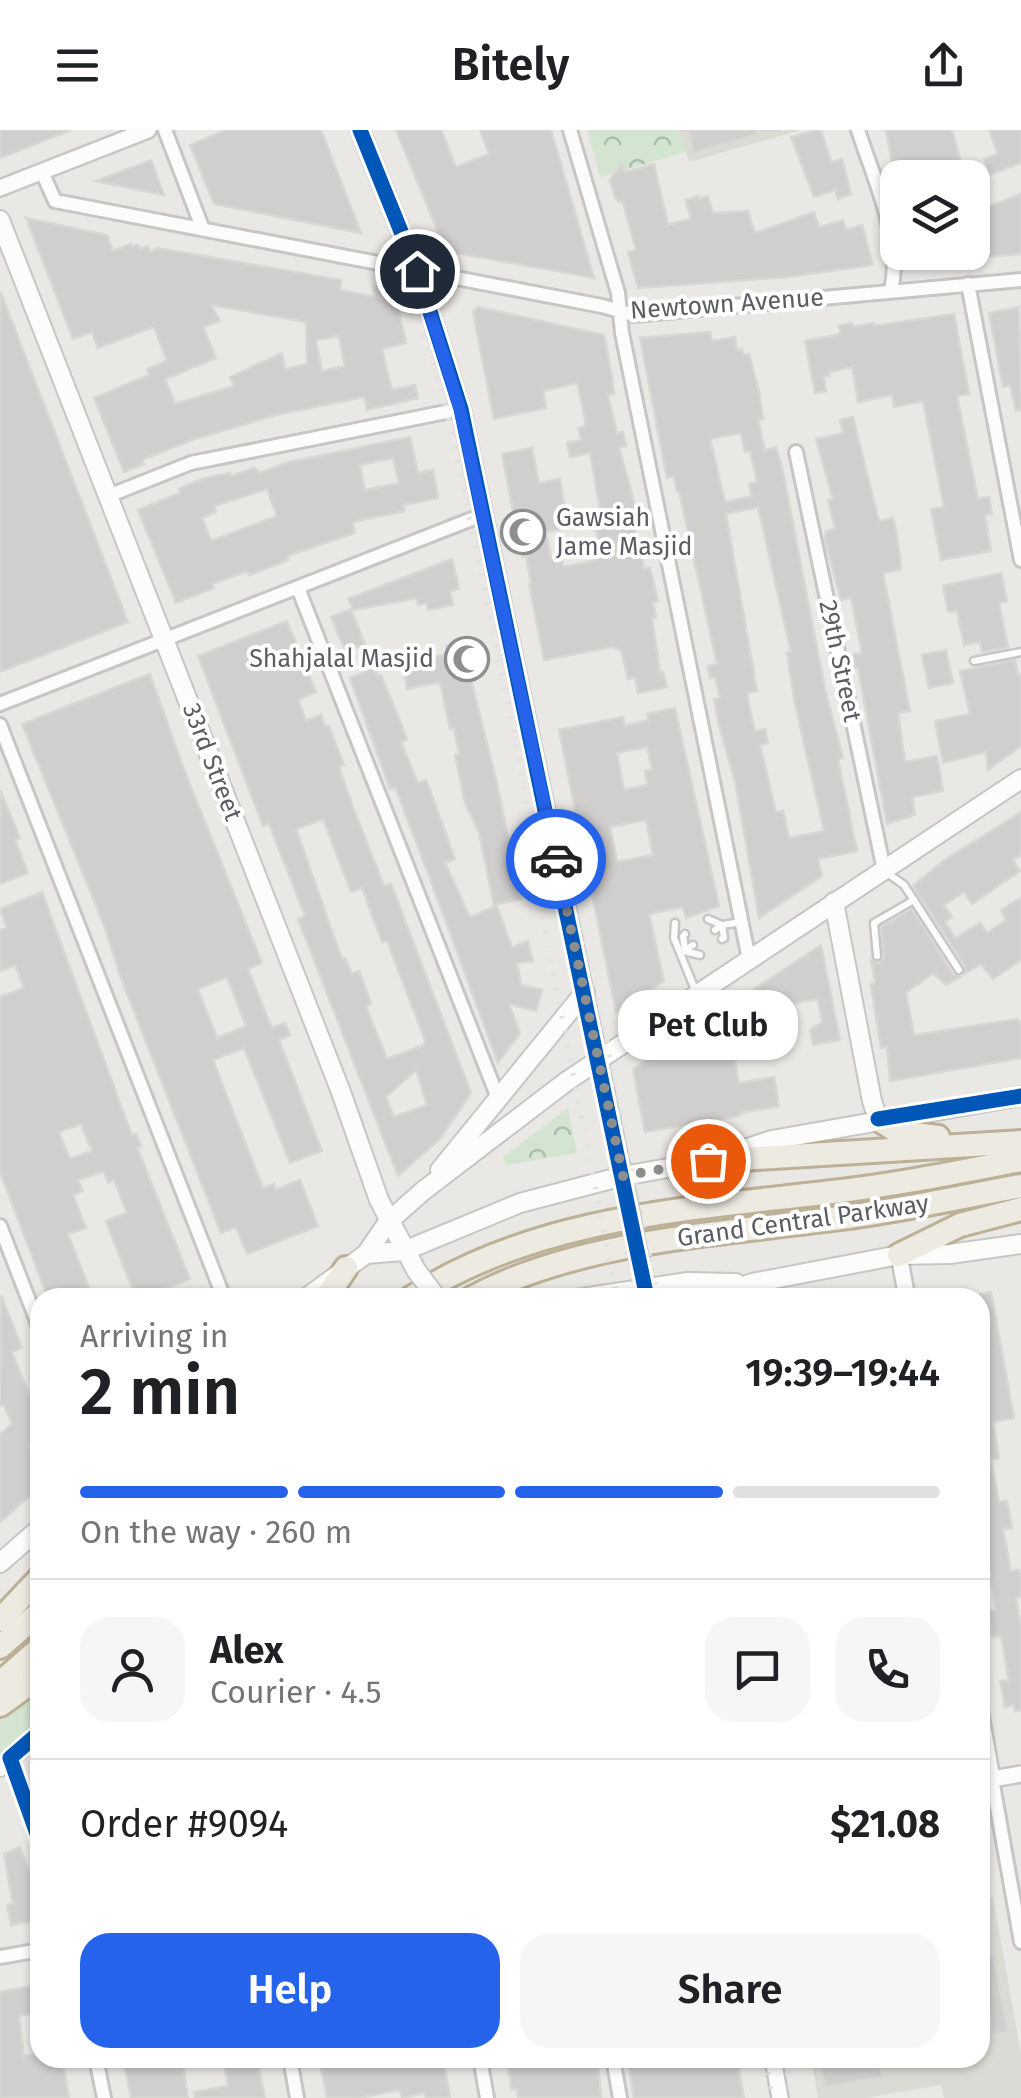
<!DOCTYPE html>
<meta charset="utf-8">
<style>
:root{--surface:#fff;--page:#f6f6f6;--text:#202124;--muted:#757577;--line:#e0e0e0;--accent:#2563eb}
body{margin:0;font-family:"Fira Sans",sans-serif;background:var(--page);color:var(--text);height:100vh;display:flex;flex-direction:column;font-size:38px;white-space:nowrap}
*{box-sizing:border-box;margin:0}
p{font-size:32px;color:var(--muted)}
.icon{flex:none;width:55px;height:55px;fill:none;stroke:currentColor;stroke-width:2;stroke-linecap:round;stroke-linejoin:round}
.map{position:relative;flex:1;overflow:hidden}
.panel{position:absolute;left:30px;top:1158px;width:960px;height:780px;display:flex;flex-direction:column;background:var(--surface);border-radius:30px;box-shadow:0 2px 8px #0004}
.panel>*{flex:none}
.buttons{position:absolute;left:880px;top:30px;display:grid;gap:20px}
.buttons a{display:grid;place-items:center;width:110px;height:110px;border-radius:20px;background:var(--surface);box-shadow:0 2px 8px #0004;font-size:50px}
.pin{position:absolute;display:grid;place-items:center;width:85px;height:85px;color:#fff;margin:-42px;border:5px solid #fff;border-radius:50%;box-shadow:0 2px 10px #0007}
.courier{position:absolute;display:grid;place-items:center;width:100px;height:100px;margin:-50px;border:8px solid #2563eb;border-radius:50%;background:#fff;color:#222;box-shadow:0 2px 12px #0007}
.bubble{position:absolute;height:70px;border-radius:30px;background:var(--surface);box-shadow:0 2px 8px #0004;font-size:32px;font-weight:600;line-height:70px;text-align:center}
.head em{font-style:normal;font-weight:600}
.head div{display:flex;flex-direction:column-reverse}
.head{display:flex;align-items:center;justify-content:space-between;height:170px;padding:0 50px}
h1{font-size:65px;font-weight:600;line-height:75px}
.bar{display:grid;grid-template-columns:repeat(4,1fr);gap:15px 10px;align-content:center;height:120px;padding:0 50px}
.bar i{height:12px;border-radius:8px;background:var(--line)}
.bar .selected{background:var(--accent)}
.bar p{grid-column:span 4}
.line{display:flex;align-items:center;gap:25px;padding:0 50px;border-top:2px solid var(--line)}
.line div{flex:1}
.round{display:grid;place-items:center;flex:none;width:105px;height:105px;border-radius:30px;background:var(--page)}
.button{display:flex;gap:20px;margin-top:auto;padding:20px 50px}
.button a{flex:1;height:115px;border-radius:30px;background:var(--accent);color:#fff;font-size:40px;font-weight:600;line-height:115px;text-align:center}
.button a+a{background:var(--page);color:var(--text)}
header{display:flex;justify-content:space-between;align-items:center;height:130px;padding:0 50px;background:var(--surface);font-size:45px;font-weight:600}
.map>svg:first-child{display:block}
</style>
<header><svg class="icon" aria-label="menu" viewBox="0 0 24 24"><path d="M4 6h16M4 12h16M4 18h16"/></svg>Bitely<svg class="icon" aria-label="share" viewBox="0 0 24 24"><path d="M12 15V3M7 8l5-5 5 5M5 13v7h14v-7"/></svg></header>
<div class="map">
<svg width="1021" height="1968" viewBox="0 0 1021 1968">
<defs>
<pattern id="forest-crowns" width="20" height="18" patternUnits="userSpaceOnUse" patternTransform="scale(2.5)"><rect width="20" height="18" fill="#d3e4d1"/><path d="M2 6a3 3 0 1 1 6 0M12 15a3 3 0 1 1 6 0" fill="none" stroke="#aebcad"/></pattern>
</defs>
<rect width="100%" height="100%" fill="#e9e8e4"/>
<!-- education -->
<g fill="#dcdad4">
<polygon points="679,0 801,0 689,32"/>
<polygon points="993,1767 1021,1924 1021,1968 944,1968 941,1955 866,1968 818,1968 811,1928 980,1928 980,1769"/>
</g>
<!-- green -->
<polygon fill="#d3e4d1" points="40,1559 40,1589 0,1624 0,1587"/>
<!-- forest -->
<g fill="url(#forest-crowns)">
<polygon points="587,0 679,0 686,22 600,47"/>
<polygon points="568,978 577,1023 506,1035 503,1027"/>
</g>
<!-- building -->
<g fill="#d0cfcd" stroke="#d8d7d4" stroke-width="2.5" fill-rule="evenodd">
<polygon points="0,0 69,0 69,1 0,28"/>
<polygon points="226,0 321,0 361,103 214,74 190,15"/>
<polygon points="396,0 441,0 456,37 489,24 480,0 551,0 594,148 446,121"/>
<polygon points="688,0 756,0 757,4 694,22"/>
<polygon points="815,0 821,0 831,32 842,29 851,64 838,69 835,60 814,67 791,7"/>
<polygon points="886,0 952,0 964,43 948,48 895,48"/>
<polygon points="989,0 1021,0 1021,33 990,45 984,29 998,24"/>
<polygon points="151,30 164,65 96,51"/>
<polygon points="622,33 625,42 654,34 668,95 691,89 686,70 698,66 699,69 708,66 713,83 748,81 755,103 814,82 819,97 843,90 846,100 862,95 873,135 787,147 638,158 628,122 636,120 623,73 616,70 610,50"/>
<polygon points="1021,64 1021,124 989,127 986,118 972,121 972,83"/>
<path d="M26,88L107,105L113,121L131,114L132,117L138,115L140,119L148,116L150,122L158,118L341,150L340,160L375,167L373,156L395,161L406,213L382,219L392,260L415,255L418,268L367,280L364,267L276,285L192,310L142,330L144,334L124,342L94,268L149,245L147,239L167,231L154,197L98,218L92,202L73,209ZM211,175L306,192L307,234L285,239L282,223L230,247L234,256L175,274L165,249L216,228L203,197L220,191ZM339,206L345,236L322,241L316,210Z"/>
<polygon points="1,163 128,492 0,542 0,163"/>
<polygon points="478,177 604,205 612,246 614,264 608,264 617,303 623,302 626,316 619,317 638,386 632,387 644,439 650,438 658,471 653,472 656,487 652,488 660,542 663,542 667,557 638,563 635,548 628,549 621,520 612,517 544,530 529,454 531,453 526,426 522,427 502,324 532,318 539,353 560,349 568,398 546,402 551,428 561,426 563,437 596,430 594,420 600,419 596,398 603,396 590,323 570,327 567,313 581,310 578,298 585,296 585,289 577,253 543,261 546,278 494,289 473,182"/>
<polygon points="1019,177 1021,280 1016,281 1010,255 1003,257 989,183"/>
<polygon points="954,184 969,264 957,266 978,369 989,367 992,384 985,385 991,421 941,430 931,379 944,377 923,271 894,277 892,265 858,272 852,237 829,242 830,246 824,247 826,261 815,263 805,211 840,204 839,196 852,193 853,197 874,193 874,196"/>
<path d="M710,202L712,211L735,207L737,220L742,219L743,225L749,224L759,261L763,289L758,290L765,320L776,317L782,337L825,559L843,628L838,629L857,721L818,729L822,746L759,788L736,656L718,591L714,569L720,568L715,547L710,548L708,536L717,534L679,361L677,362L674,346L667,348L640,208ZM741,303L745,322L750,321L757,352L749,354L752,366L725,372L710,309ZM758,377L791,522L787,523L795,574L824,701L789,708L783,681L776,682L760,615L768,613L765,599L755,601L752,589L747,563L757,561L726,384Z"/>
<polygon points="853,287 879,391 893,388 897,405 901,439 883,443 910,581 898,583 905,632 937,626 943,661 912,667 915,685 887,694 858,538 855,538 853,525 862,523 851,468 841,470 825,410 826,401 835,399 828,370 833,369 816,309 843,303 840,290"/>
<path d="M410,307L418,343L433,340L438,368L403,375L405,381L353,392L355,403L287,426L289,430L249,445L248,441L212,454L214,458L176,473L138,380L180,363L179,359L202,349L230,343L231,346L255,338L260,343L289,332ZM393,328L399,353L365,360L360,335ZM267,359L277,386L211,411L202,388L216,382L214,376Z"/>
<polygon points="452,429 459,459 450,461 453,475 428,480 427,473 418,475 417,468 354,480 348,469"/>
<polygon points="1001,443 1007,471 999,473 1008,517 982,522 980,512 964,515 957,481 948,482 943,456"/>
<polygon points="351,479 365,514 346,522 331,487"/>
<path d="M287,491L316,562L298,570L306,591L321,585L325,597L329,596L344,635L339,637L353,677L384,756L391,754L471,963L440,1009L398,1046L298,789L305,786L269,694L263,696L198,526ZM323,689L351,762L362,758L382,812L387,811L425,910L424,915L387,929L366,876L371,874L364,854L359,841L352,844L345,828L342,829L296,699ZM416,940L427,975L394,987L386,967Z"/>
<polygon points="466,512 473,545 470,546 496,649 521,769 494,775 479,703 465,673 455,625 459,624 454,598 450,599 440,552 407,559 401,525 417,521 419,530 448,524 447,516"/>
<polygon points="946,520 953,553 929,558 922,525"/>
<polygon points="1015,530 1018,545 1021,544 1021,616 988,640 986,622 943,633 935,591 970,584 960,541"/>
<polygon points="374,538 378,546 381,545 400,591 407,610 401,612 418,653 426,650 431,663 455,729 445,733 470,787 497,776 512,818 528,811 533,831 517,833 521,855 542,860 536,881 509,874 520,903 498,933 428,743 395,657 390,659 350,548"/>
<path d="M150,544L186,645L262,833L248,839L272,898L285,893L290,905L279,910L322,1021L290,1033L244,918L213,930L263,1058L274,1054L276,1060L300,1050L318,1096L247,1124L236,1097L221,1103L121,848L104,795L22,594ZM227,847L246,896L217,908L198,859Z"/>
<path d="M675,578L719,776L686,788L683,777L649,784L664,851L616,882L559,600L623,587L625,596L649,590L647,584ZM647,617L652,639L645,641L647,655L624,660L617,623ZM646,690L653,725L617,732L610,697Z"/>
<polygon points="0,660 20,708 15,710 28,743 0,754"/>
<polygon points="1021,682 1021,725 1013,730 1020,741 972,774 964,762 944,775 952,787 945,792 955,808 980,793 987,803 1006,790 1001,780 1021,768 1021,830 993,849 981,834 964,844 965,836 913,756 943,731"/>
<path d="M42,762L127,992L132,1005L136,1004L141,1016L137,1017L190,1149L143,1168H136L106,1091L127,1083L114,1050L108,1053L104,1041L78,1050L83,1061L73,1065L86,1098L68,1104L93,1168H48L0,1042V867L24,858L15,835L0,841V800L7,798L0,779ZM81,994L92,1021L70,1029L59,1002Z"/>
<polygon points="912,779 953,844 960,847 946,855 933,843 906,863 914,905 1017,889 1021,894 1021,928 890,951 887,917 881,918 871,855 875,852 871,830 879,833 884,828 881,797"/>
<polygon points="821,815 840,910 813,915 810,900 822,892 818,869 786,875 789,889 761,894 765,920 734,926 739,953 774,947 779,976 741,983 739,986 645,1002 633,939"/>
<polygon points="991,1162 1014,1288 993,1292 999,1328 991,1330 999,1372 1007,1371 1012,1398 1003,1399 1011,1441 1019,1440 1021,1449 1021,1467 1016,1468 1021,1498 1021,1580 1015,1581 1014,1575 1005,1577 1000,1551 1009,1550 1001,1506 992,1507 988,1481 996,1480 989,1437 980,1438 980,1410 983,1410 980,1393 980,1164"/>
<polygon points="1,1165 22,1218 12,1222 32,1272 40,1269 40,1310 28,1315 40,1329 40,1357 0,1392 0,1304 12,1294 4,1275 0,1276"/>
<polygon points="20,1717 40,1771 40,1790 11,1795 7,1775 13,1774 4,1724"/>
<polygon points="993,1825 1008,1902 992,1905 980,1827"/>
<polygon points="40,1854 40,1882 19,1886 24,1926 40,1923 40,1928 62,1928 69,1968 0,1968 0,1862"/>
<polygon points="123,1928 182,1928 188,1968 131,1968"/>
<polygon points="223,1928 257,1928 265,1968 195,1968 194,1962 228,1956"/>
<polygon points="319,1928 443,1928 450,1968 426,1968 425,1963 402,1968 400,1960 358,1968 327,1968"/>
<polygon points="506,1928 593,1928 594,1933 598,1932 601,1968 518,1968 517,1959 512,1960"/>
<polygon points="627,1928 686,1928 687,1932 737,1928 744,1968 634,1968"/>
<polygon points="819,1928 873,1928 874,1931 879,1930 882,1947 825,1957"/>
</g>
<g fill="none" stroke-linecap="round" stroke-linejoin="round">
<defs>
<g id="service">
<polyline points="974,531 1021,522"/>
<polyline points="886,742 904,755 959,840"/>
<polyline points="708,789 722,795 715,800"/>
<polyline points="675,793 674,808 696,862"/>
<polyline points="685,804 683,806 685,820 693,815"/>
<polyline points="722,809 724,808 722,795 741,792"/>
<polyline points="684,821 700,825"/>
<polyline points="877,826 874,793 914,770"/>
</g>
<g id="minor">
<polyline points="165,0 202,97"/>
<polyline points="570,0 618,163 622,203 749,829"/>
<path d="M858,0C874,50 903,109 891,161"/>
<polyline points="42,42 55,71 602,176 634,185 1021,150"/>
<polyline points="968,154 1021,430"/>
<polyline points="796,322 884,740"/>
<polyline points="108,366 191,333 461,279"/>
<polyline points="298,458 498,968"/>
<polyline points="0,574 482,385"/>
<polyline points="0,595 224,1168"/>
<polyline points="0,1096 40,1199"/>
<polyline points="10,1628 40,1712"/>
<polyline points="980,1651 992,1649 1021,1812"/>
<polyline points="0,1827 40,1820"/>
<polyline points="96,1928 104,1968"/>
<polyline points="290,1928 297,1968"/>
<polyline points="480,1928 487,1968"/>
<polyline points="613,1928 620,1968"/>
</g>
<g id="tertiary">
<polyline points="0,58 148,0"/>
<polyline points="899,1125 907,1168"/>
<polyline points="980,1581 992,1649 1021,1644"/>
<polyline points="773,1928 780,1968"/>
</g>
<g id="secondary">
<polyline points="360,0 417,141 461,279 627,1068"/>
<polyline points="0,90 341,962 379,1070 416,1140"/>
<polyline points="834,772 872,971 878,989"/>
<polyline points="440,1040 585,862"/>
<polyline points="366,1124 404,1121 520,1073 623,1046 708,1031 772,1010 1021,966"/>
<polyline points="306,1168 366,1124 388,1092 423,1061 567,951 1021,649"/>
<polyline points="582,1168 688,1152 736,1153"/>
<polyline points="710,1168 752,1153 899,1125 950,1124 1021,1114"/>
<polyline points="0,1433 40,1398"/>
<polyline points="0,1637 40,1602"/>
</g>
<g id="motorway">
<polyline points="878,989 898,1002 938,1007"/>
<polyline points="708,1031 1021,1012"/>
<polyline points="899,1125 960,1095 1021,1079"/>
<polyline points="326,1168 346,1138"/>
<path d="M411,1168C535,1087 690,1079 832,1062C895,1055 958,1042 1021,1030"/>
<path d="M472,1168C579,1110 723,1104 841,1088C902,1080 961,1067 1021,1056"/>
<polyline points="0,1490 40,1448"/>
<polyline points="0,1517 40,1482"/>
<polyline points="0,1553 40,1518"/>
<polyline points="0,1575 40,1546"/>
</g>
</defs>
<!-- service casing -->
<use href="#service" stroke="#c6c6c6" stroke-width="11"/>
<!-- minor casing -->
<use href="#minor" stroke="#c6c6c6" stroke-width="18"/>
<!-- tertiary casing -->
<use href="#tertiary" stroke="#c6c6c6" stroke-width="20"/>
<!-- secondary casing -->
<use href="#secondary" stroke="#c6c6c6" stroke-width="22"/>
<!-- motorway casing -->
<use href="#motorway" stroke="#bcb096" stroke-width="28"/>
<!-- service -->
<use href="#service" stroke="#fcfcfb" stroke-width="6"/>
<!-- minor -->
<use href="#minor" stroke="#fcfcfb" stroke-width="12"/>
<!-- tertiary -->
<use href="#tertiary" stroke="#fcfcfb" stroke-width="15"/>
<!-- secondary -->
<use href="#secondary" stroke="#fcfcfb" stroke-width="18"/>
<!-- motorway -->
<use href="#motorway" stroke="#eceae1" stroke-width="22"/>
<!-- rail -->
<g stroke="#e0e1e1" stroke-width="5" stroke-dasharray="2.5 12" stroke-linecap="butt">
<polyline points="350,0 414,171 446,277 520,632 544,795 617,1168"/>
<polyline points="369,0 433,168 464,273 540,631 599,873 658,1168"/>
<polyline points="542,695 637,1168"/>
<polyline points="765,1928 773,1968"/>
<polyline points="785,1928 792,1968"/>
</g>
<defs>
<g id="secondary-bridge">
<polyline points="627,1068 640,1134"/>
<polyline points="416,1140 437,1168"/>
</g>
</defs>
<!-- secondary-bridge casing -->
<use href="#secondary-bridge" stroke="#c6c6c6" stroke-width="22" stroke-linecap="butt"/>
<!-- secondary-bridge -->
<use href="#secondary-bridge" stroke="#fcfcfb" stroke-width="18"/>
<defs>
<g id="cycleway">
<polyline points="360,0 417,141 461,279 647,1168"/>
<polyline points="878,989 1021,966"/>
<polyline points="40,1602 10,1628 40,1712"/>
</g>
</defs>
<!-- cycleway casing -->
<use href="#cycleway" stroke="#fff" stroke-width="21"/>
<!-- cycleway -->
<use href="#cycleway" stroke="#0057b8" stroke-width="15"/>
</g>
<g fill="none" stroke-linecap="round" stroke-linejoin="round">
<!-- done -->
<polyline stroke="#8c8e8f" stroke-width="10" stroke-dasharray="0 18" points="556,729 623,1046 708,1031"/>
<!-- route -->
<polyline stroke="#2563eb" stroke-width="12" points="417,141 460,279 556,729"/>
</g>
<!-- icons -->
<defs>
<symbol id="mosque-ring" viewBox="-11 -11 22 22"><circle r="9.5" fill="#fff" stroke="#8c8e8f" stroke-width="1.5"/><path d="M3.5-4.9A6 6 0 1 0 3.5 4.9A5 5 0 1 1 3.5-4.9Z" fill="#8c8e8f"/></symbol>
</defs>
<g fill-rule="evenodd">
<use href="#mosque-ring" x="498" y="377" width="50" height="50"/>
<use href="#mosque-ring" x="442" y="504" width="50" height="50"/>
</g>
<g text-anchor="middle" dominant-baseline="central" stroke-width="8" stroke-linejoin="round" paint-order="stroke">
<!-- street labels -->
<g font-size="25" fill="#5a5d61" stroke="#fff">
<text transform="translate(727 174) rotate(-4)">Newtown Avenue</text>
<text transform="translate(840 531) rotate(78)">29th Street</text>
<text transform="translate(212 632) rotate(69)">33rd Street</text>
<text transform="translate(803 1091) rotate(-8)">Grand Central Parkway</text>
</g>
<!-- poi labels -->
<g font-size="25" fill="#5a5d61" stroke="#fff" text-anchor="start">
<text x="556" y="388">Gawsiah<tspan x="556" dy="29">Jame Masjid</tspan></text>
<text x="434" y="529" text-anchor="end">Shahjalal Masjid</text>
</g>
</g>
</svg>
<div class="buttons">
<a><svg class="icon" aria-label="layers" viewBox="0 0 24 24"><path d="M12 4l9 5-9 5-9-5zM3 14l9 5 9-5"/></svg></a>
</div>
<div class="pin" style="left:708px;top:1031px;background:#ea580c"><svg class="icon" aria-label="bag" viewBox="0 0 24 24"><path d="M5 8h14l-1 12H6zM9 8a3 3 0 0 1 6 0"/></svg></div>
<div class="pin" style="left:417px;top:141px;background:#1f2937"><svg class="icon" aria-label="home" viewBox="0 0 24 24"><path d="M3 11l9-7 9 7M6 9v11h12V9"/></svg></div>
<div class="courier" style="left:556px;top:729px"><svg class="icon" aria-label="car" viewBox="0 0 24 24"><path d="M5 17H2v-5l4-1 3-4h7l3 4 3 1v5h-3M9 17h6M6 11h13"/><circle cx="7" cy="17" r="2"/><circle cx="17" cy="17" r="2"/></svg></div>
<div class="bubble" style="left:618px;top:860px;width:180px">Pet Club</div>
<section class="panel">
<div class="head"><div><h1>2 min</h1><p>Arriving in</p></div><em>19:39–19:44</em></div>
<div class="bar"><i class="selected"></i><i class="selected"></i><i class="selected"></i><i></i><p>On the way · 260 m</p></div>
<div class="line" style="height:180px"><a class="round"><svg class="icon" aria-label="person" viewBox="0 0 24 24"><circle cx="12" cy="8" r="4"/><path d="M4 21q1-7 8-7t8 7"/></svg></a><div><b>Alex</b><p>Courier · 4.5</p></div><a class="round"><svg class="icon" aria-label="chat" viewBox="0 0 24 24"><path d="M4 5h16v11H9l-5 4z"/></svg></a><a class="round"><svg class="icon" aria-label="phone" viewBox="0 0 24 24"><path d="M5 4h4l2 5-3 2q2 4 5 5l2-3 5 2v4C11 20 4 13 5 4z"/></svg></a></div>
<div class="line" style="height:130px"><div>Order #9094</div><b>$21.08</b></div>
<div class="button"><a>Help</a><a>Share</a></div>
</section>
</div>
